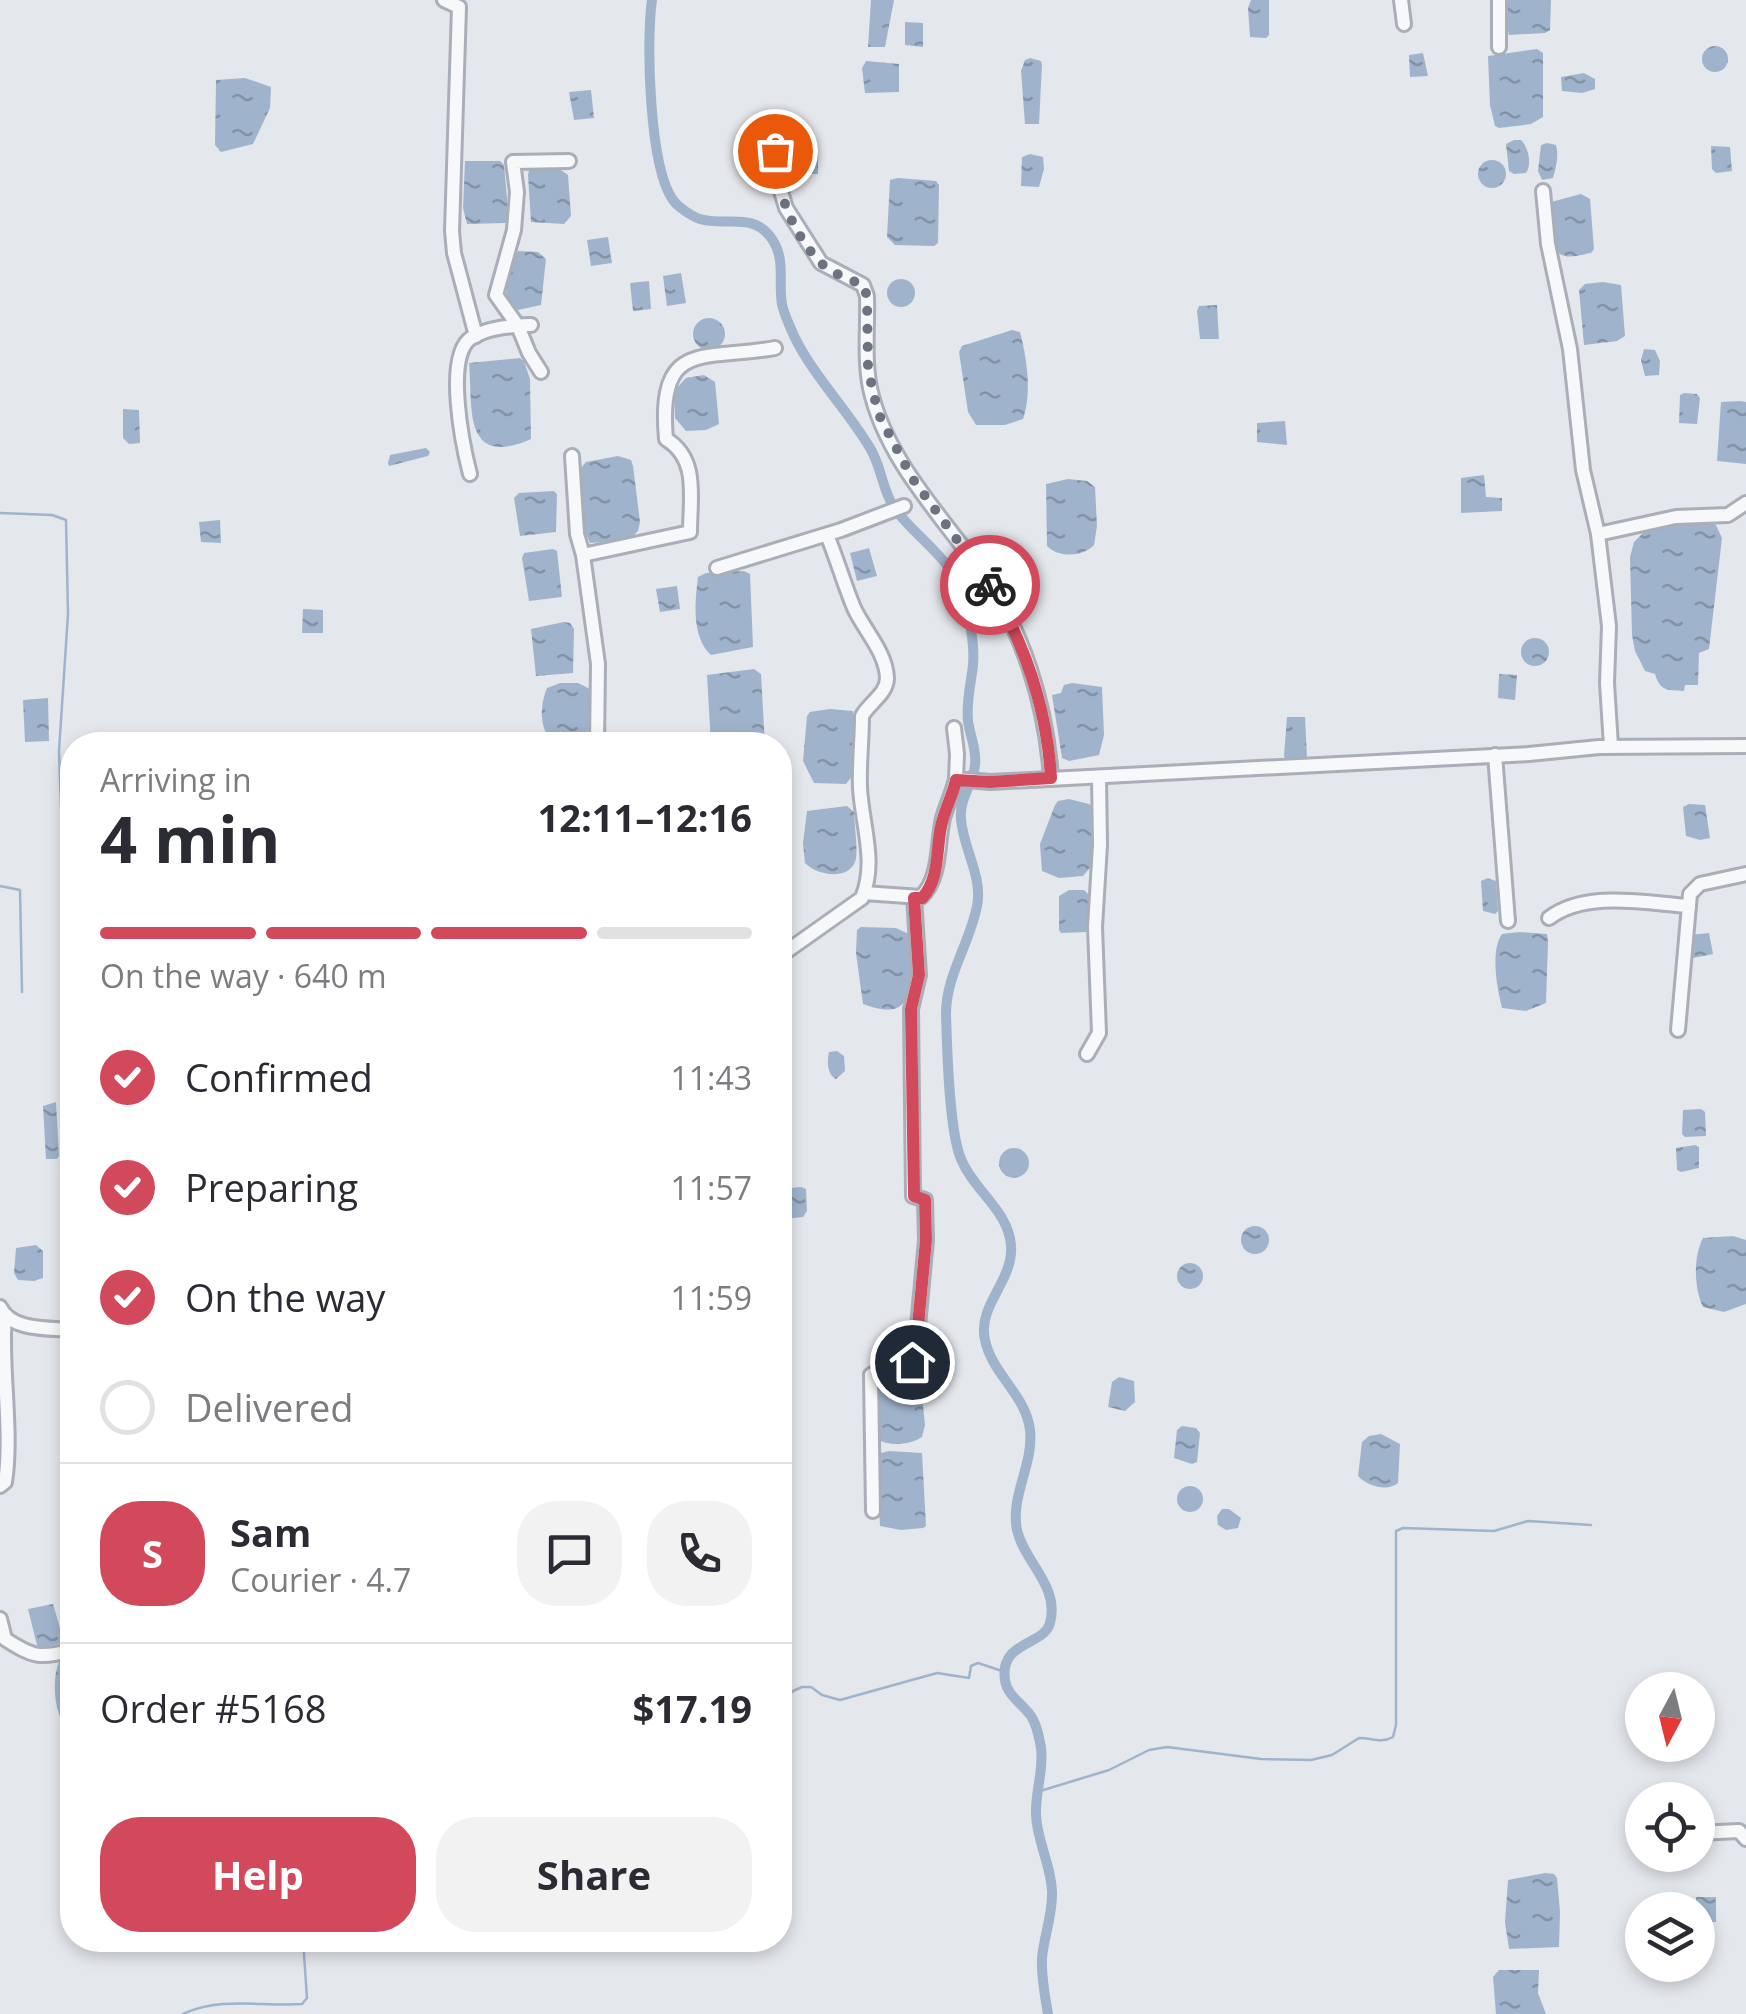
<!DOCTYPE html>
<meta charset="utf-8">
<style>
:root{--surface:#fff;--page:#f2f2f3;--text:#2b2b33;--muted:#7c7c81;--line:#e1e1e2;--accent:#d1495b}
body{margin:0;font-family:"Open Sans",sans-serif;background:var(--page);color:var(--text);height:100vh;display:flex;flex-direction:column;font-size:38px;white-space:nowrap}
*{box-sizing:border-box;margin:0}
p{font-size:32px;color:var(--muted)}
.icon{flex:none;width:55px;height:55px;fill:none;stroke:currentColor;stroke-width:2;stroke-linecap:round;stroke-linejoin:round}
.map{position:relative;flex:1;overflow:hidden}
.details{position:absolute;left:60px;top:732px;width:732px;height:1220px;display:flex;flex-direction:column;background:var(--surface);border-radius:40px;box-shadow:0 5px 15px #0003}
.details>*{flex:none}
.needle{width:65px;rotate:187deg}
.fabs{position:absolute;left:1625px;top:1672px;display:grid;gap:20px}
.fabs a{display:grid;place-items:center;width:90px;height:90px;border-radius:50%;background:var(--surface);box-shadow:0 5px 15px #0003;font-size:50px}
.pin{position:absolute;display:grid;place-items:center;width:85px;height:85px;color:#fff;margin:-42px;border:5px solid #fff;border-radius:50%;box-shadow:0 2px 10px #0007}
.courier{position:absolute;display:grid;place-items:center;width:100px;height:100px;margin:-50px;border:8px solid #d1495b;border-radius:50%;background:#fff;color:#222;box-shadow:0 2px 12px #0007}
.summary em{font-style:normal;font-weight:700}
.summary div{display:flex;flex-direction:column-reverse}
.summary{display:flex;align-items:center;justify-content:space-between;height:170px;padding:0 40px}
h1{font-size:65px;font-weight:700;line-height:75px}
.bar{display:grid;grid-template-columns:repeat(4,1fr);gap:15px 10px;align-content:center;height:120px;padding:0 40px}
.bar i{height:12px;border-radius:8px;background:var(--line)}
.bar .on{background:var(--accent)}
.bar p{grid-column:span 4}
.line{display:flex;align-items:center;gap:25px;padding:0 40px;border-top:2px solid var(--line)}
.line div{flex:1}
.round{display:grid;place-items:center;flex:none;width:105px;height:105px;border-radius:40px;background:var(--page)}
ol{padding:0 40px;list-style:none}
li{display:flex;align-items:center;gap:30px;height:110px}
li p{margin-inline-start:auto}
li .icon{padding:10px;border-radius:50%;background:var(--accent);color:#fff;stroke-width:4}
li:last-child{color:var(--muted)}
li i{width:55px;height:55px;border:5px solid var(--line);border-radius:50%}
.action{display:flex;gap:20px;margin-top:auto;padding:20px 40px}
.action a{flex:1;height:115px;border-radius:40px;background:var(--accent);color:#fff;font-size:40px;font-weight:700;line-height:115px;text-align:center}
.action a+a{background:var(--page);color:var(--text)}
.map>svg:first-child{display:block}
</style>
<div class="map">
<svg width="1746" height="2014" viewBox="0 0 1746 2014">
<defs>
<pattern id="water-ripples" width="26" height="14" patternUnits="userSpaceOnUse" patternTransform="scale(2.5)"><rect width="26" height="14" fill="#9fb4cc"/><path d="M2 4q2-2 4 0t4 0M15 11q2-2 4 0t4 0" fill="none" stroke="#8293a7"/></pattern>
</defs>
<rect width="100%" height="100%" fill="#e4e7ec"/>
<!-- water -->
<g fill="url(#water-ripples)">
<polygon points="871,0 894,0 885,47 868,47"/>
<polygon points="1251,0 1269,0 1269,35 1266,38 1250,37 1248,8"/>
<polygon points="1506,0 1551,0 1550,30 1545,33 1509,35 1504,14"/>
<polygon points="905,22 923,23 923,47 905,45"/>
<circle cx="1715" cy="59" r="13"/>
<polygon points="1537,49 1543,53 1543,117 1531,124 1499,128 1495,126 1490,105 1488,56"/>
<polygon points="1423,53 1428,76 1410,77 1409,55"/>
<polygon points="1030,58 1041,61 1042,65 1039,124 1025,124 1021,71 1025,60"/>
<polygon points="866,61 899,64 899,92 865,93 862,68"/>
<polygon points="1584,73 1595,79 1595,89 1582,93 1562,91 1561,77"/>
<polygon points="245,78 271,87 270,108 253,144 221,152 215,145 216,80"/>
<polygon points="591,90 594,118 574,120 569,92"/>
<path d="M1514,140H1521C1529,148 1532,165 1526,173L1514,174L1509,171L1506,144Z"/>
<path d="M1547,143L1556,145C1559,155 1556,168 1553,178L1542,180L1538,171L1541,145Z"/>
<polygon points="1711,146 1730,147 1732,171 1716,173 1712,169"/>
<polygon points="798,152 818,152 818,174 799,174"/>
<polygon points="1030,154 1043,157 1044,169 1039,187 1021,186 1022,157"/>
<circle cx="1492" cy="174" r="14"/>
<polygon points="465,161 500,161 504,165 509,220 506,223 467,224 463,208"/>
<polygon points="539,167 558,168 568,175 571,216 564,224 531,222 528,175 529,170"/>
<polygon points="898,178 936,181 939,185 938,243 934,246 895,245 887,237 890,180"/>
<path d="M1581,194L1590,199L1594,249L1591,253C1584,254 1572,258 1565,256C1547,252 1549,216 1551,202Z"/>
<polygon points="608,237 612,263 591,266 587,240"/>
<polygon points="518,251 538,252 546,259 541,305 518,310 506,301 507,270"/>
<polygon points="681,273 686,303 667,306 663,276"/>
<circle cx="901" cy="293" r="14"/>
<polygon points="649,281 651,309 633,311 630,283"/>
<polygon points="1603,282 1621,285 1625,336 1617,341 1584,345 1579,290 1585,284"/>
<polygon points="1217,305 1219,339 1200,339 1197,311 1199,306"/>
<circle cx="709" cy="334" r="16"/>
<path d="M1012,330L1020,332C1027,359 1032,393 1023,419L1005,425H976L968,412L959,352L962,346Z"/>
<polygon points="1644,349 1655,350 1660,361 1659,375 1645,376 1641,360"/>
<path d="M520,358L524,361L530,379L531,439C462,469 473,407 469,363Z"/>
<polygon points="704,375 715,382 719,424 706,430 686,431 675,418 674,391 686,378"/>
<polygon points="1684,393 1697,394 1700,398 1697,424 1679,423 1680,395"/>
<polygon points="1740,401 1746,402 1746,464 1717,461 1721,402"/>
<polygon points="123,409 139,410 140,443 129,444 123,438"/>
<polygon points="1285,421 1287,445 1257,442 1257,423"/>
<polygon points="426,448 430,452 428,456 389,466 388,463 390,455"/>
<polygon points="618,456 631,460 633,466 640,522 638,531 629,540 590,543 581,523 581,468 586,462"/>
<polygon points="1484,475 1486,497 1502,498 1502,511 1461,513 1461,478"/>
<path d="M1068,479L1087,481L1095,487L1097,526L1094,545C1083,557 1058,558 1047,546L1046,484Z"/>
<polygon points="554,491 557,494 556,532 520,536 514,498 519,493"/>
<polygon points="220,520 221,543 201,542 199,522"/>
<path d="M1709,523L1716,525L1722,538L1709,649L1699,653L1698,685H1685L1684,691C1667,690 1660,691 1655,674L1645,671L1635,651L1632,635L1630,557L1634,542L1648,528Z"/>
<polygon points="869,548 877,576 857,581 850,553"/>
<polygon points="553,549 557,551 562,597 529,601 522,558 524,553"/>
<path d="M744,571L750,574L753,647L711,655C691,637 695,601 698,577L706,573Z"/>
<polygon points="677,586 680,609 660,612 656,589"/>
<polygon points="303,609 323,610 323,633 302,633"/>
<polygon points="564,622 570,623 574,629 573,673 536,676 531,629"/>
<circle cx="1535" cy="652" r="14"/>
<polygon points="754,669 761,674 765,745 711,745 707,675"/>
<polygon points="1499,674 1517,675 1515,700 1498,698"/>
<path d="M560,683H578L590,689L595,721C584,740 575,742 554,742C538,730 540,705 547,688Z"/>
<polygon points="1072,683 1102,687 1104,735 1099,755 1069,761 1062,758 1052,695 1061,693 1064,685"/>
<polygon points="48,698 49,741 25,742 23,700"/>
<polygon points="830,709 853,711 853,775 846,784 814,783 803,761 807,716 810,712"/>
<polygon points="1287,717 1305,717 1307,758 1286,759 1284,756"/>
<polygon points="1069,799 1089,804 1096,810 1093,864 1083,876 1059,878 1042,871 1040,844 1055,805 1058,801"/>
<polygon points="1689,804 1705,805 1710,838 1700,840 1686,836 1683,807"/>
<path d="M847,806L854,812C854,823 859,854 855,862C847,881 816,875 805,863L803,843L807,811Z"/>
<polygon points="1488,878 1496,881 1498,911 1495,914 1483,911 1481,881"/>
<polygon points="1069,890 1084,890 1091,897 1087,932 1061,933 1059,930 1059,896"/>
<path d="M861,927L896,928L909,934C911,945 909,956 910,967C911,1003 903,1019 863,1004L856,953L857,930Z"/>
<path d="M1519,932L1547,934L1548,942L1546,1003L1526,1011L1502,1008C1497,988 1490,951 1502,934Z"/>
<polygon points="1709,933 1713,954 1693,958 1689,952 1689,935"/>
<path d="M837,1051L844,1056L845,1071L836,1079C827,1075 827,1061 829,1052Z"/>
<polygon points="72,1100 72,1157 65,1154 64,1103"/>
<polygon points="56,1102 59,1156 57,1159 46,1159 43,1106"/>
<polygon points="1701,1109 1705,1112 1706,1136 1685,1137 1682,1134 1683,1110"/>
<polygon points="1695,1145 1699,1147 1699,1168 1681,1172 1677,1170 1676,1148"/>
<circle cx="1014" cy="1163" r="15"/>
<polygon points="801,1187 806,1189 807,1211 803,1217 783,1219 780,1217 780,1189"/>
<circle cx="1255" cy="1240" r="14"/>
<path d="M1733,1236L1746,1240V1304L1724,1312L1703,1307C1694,1288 1693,1257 1703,1238Z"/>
<polygon points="36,1245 43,1251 43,1278 34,1281 18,1280 14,1273 16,1248"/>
<circle cx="1190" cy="1276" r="13"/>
<path d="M913,1373L920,1377L925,1425L922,1437C910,1445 889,1447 877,1439L874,1406L879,1380Z"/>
<polygon points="1119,1377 1134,1381 1135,1402 1125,1411 1108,1407 1112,1382"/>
<polygon points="1182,1426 1196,1428 1200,1433 1197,1462 1192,1464 1174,1458 1177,1430"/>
<path d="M1381,1434L1400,1444L1398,1483C1387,1492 1367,1486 1358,1476L1362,1442L1369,1436Z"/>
<polygon points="889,1451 922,1453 926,1526 923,1528 901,1530 880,1526 877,1469 881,1453"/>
<circle cx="1190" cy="1499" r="13"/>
<polygon points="1222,1509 1229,1509 1241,1518 1238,1528 1226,1530 1218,1525 1217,1516"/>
<polygon points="53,1604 64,1642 38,1649 28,1609"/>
<path d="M72,1657V1734C54,1720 51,1682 59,1662Z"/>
<polygon points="1545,1873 1554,1874 1557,1878 1560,1912 1559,1947 1509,1949 1505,1922 1508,1880"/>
<polygon points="1696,1897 1716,1897 1716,1922 1698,1922"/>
<polygon points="1499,1970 1539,1970 1538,1993 1546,2014 1496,2014 1493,1977"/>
</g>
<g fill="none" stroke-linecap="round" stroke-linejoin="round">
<!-- stream -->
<g stroke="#9fb4cc" stroke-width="2.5">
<polyline points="0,513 52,515 66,520 68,614 59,751 63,859"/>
<polyline points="0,886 20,890 22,992"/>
<polyline points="780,1706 793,1691 802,1687 811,1687 822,1695 840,1700 937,1673 969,1678 971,1666 978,1663 1005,1672"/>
<path d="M1037,1792L1109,1770L1149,1750L1167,1747L1261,1759L1311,1760L1332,1755L1359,1738C1373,1738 1380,1744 1393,1737L1396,1725V1531L1403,1528L1494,1531L1528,1521L1591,1525"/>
<path d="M183,2014C221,1996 263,2007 302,2004L307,1998L303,1940"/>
</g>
<!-- canal -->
<path stroke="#9fb4cc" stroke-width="10" d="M652,0C646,40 649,167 673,200C678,207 691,216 700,219C726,227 753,211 772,239C786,260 778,281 782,304C784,315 790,326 794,336C814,377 847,409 870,448C882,467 882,491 895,509C915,536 947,556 960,587C968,608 975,642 973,665C971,684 966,701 968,721C970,736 977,750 975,765C973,784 959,799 961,819C963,849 983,876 977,906C970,943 946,975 946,1014C947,1048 949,1131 961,1159C974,1191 1008,1210 1011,1245C1014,1281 977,1305 985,1340C992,1374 1026,1395 1030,1430C1034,1464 1010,1496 1017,1530C1024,1562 1060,1586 1050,1623C1044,1646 999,1641 1005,1680C1007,1696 1022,1703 1031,1716C1037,1725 1039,1737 1041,1748C1044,1770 1035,1792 1036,1815C1037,1841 1051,1865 1052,1891C1053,1914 1044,1936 1042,1958C1041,1976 1045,1996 1048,2014"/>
<defs>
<g id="minor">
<polyline points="444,0 459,7 452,231 454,253 476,336"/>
<polyline points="1401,0 1404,24"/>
<polyline points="1499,47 1499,0"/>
<path d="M774,127L776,175L786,208L821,263L863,285L867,296C868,326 864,358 870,388C885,458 940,514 980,570C1023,629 1046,705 1051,778"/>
<polyline points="1543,191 1548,244 1570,349 1583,470 1598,534 1609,626 1607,683 1611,746"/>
<polyline points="541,372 529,353 518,326 496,295 514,230 517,192 513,162 569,161"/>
<polyline points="572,456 577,534 583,555 598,664 597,745"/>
<path d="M470,474C463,447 444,356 471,338C488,327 511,326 531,325"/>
<polyline points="1598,534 1676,517 1728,515 1746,503"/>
<path d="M583,555L690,532C690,497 699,459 666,439C657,338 704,361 775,348"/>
<polyline points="717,568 841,530 904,506"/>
<polyline points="954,728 957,754 956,779 990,782 1529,754 1599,747 1746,746"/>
<polyline points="1495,755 1508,921"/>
<path d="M864,893L921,897C941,878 937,844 943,818C947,805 953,792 956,779"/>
<path d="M1549,918C1586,890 1645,903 1689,906"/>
<path d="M780,956L862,898C877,862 862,825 860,788C859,764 862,740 862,716C869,703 887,694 887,678C886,652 864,630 854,608C844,584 837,559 827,535"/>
<polyline points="1678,1030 1690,894 1700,884 1746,874"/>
<polyline points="1087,1054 1099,1033 1095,927 1100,845 1099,777"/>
<path d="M0,1307C11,1331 49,1328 72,1330"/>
<path d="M0,1486L5,1482C13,1432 0,1360 5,1317"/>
<polyline points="873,1511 871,1375 885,1367 908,1365 915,1358 926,1240 925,1200 913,1196 911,1009 919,975 914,897"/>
<path d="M0,1619L5,1639C33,1657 40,1659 72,1650"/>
<polyline points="1698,1833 1739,1831 1746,1839"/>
</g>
</defs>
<!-- minor casing -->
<use href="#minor" stroke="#a9aeb7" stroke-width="18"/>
<!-- minor -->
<use href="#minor" stroke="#f7f8fa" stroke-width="12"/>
</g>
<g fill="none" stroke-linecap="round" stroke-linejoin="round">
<!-- done -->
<path stroke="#6c737f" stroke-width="10" stroke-dasharray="0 18" d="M775,151C776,190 792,233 820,262C831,273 848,279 863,285L867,296L868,369L878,413L912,478L990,585"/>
<!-- route -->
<path stroke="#d1495b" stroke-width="12" d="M912,1362L915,1358L926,1240L925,1200L914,1196L911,1009L919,975L914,898H922C940,879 936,850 941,827C944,810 953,795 956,780L990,782L1051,778C1047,709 1025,644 990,585"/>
</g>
</svg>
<div class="fabs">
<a><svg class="needle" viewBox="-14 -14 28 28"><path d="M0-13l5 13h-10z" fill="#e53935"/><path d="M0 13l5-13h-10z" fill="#7c7c81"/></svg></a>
<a><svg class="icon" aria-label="locate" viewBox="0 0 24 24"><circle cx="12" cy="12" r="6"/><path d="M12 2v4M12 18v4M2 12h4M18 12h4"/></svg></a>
<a><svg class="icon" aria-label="layers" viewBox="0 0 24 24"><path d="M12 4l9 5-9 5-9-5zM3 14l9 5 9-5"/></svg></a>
</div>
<div class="pin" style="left:775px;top:151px;background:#ea580c"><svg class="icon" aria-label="bag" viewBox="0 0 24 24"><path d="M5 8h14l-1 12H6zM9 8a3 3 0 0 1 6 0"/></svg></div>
<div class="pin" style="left:912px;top:1362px;background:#1f2937"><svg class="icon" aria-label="home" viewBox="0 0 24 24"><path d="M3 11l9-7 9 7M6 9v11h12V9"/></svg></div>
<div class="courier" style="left:990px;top:585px"><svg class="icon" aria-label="bike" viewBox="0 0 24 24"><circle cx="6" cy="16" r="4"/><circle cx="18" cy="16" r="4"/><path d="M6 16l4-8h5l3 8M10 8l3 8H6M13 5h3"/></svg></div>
<section class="details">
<div class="summary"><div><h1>4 min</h1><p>Arriving in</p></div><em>12:11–12:16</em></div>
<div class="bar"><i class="on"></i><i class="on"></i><i class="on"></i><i></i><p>On the way · 640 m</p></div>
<ol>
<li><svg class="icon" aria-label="check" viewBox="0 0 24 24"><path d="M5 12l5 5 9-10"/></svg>Confirmed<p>11:43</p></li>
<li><svg class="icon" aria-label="check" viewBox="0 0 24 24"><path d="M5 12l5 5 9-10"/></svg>Preparing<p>11:57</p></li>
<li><svg class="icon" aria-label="check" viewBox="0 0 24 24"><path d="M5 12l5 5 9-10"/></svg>On the way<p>11:59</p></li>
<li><i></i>Delivered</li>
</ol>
<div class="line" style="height:180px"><b class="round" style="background:var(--accent);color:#fff">S</b><div><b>Sam</b><p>Courier · 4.7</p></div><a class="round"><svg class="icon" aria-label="chat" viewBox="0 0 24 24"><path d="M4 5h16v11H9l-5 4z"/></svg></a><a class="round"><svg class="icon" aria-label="phone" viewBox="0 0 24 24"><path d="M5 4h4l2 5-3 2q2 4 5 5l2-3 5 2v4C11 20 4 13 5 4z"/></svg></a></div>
<div class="line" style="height:130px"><div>Order #5168</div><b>$17.19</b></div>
<div class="action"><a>Help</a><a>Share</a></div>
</section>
</div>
